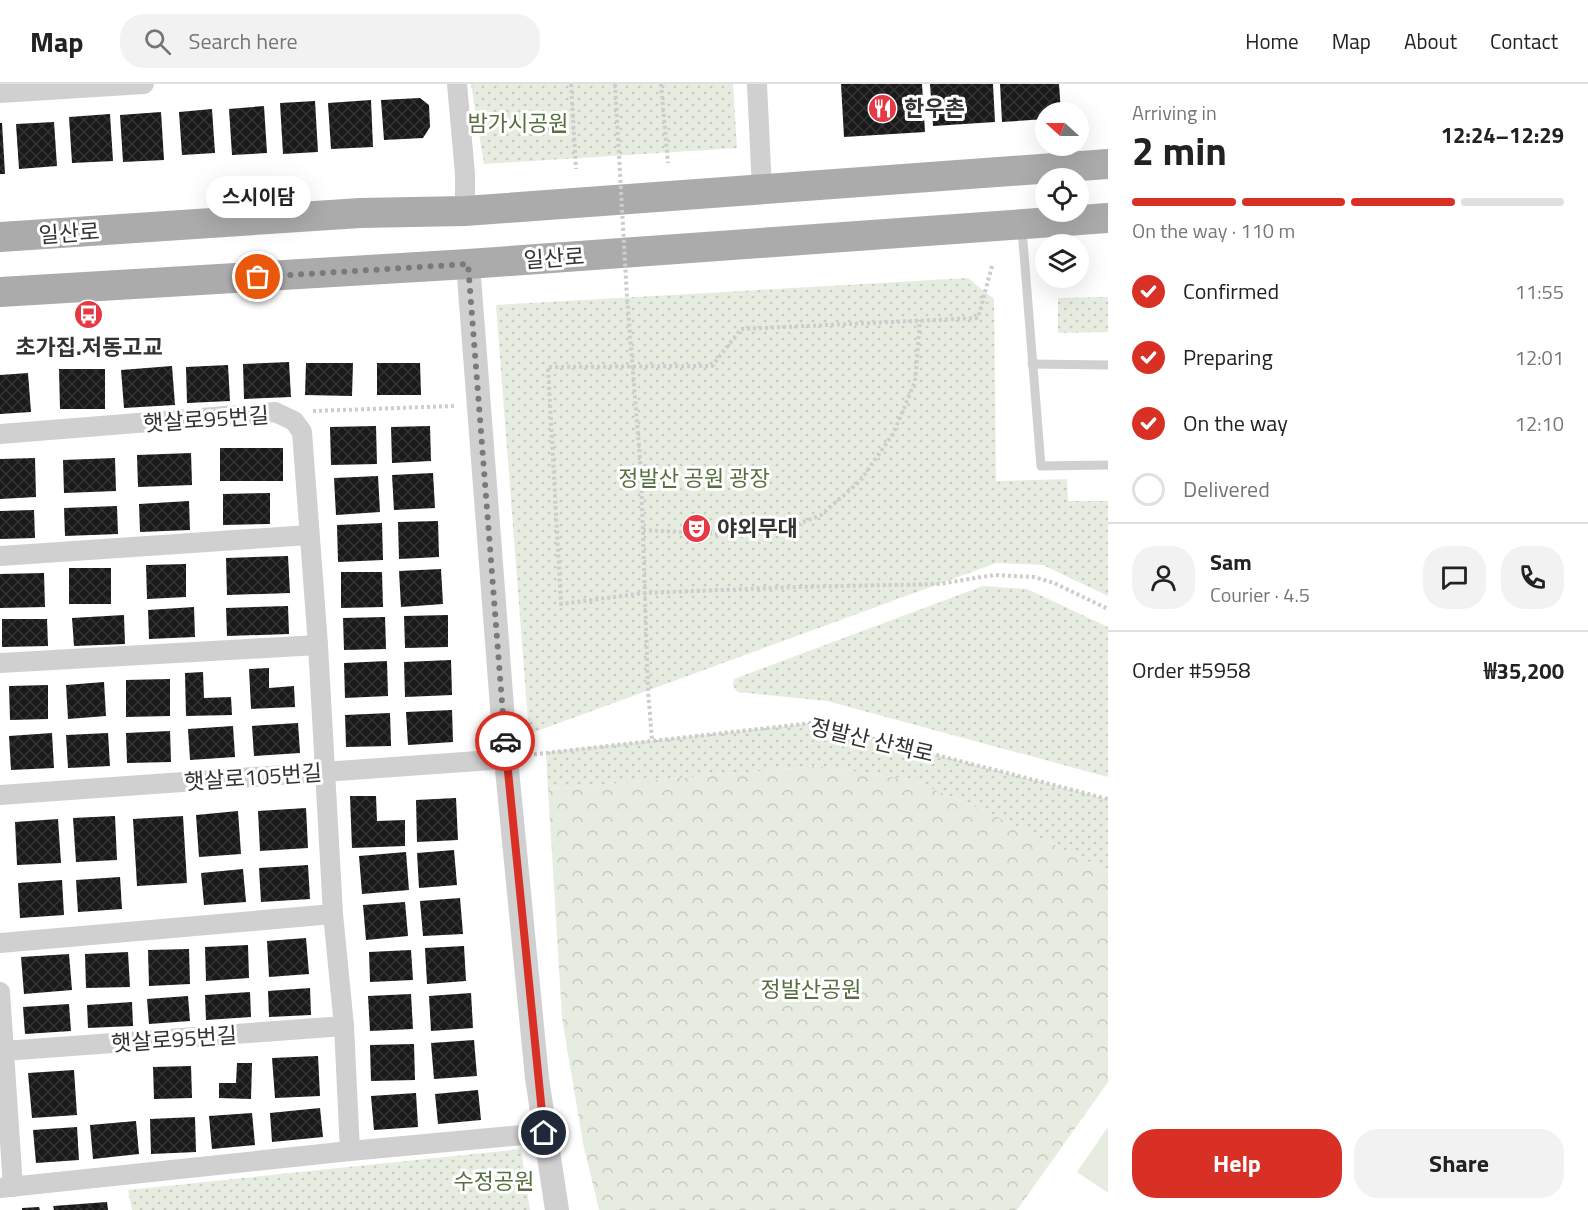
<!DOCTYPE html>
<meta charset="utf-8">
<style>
:root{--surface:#fff;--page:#f2f2f2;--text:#222;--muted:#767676;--line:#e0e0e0;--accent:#d93025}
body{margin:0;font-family:"Titillium Web","Noto Sans KR",sans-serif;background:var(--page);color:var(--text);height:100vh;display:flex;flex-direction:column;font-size:22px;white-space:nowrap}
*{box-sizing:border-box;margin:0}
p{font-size:20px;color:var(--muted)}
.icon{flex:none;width:33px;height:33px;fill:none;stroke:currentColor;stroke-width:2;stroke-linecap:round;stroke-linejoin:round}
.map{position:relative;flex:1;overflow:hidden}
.sheet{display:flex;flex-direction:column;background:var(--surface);width:480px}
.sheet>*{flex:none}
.needle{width:39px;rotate:291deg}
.fabs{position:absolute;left:1035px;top:18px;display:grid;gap:12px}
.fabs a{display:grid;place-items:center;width:54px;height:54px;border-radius:50%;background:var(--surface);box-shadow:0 6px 24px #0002;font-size:30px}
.pin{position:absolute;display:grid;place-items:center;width:51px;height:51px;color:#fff;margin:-26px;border:3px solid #fff;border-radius:50%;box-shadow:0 2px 6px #0007}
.courier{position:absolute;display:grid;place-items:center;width:60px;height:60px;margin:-30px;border:4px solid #d93025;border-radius:50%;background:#fff;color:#222;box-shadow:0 2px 8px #0007}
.bubble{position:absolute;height:42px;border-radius:21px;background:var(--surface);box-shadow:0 6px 24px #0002;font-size:20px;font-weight:700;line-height:42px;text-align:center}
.summary em{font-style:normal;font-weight:700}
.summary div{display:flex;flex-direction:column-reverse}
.summary{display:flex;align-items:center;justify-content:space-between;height:102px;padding:0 24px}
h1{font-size:39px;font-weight:700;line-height:45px}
.bar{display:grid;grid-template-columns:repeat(4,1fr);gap:9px 6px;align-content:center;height:72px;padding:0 24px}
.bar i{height:8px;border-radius:4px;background:var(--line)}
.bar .selected{background:var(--accent)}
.bar p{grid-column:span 4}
.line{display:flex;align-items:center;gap:15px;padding:0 24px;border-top:2px solid var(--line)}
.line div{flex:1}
.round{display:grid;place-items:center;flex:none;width:63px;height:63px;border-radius:24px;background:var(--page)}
ol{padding:0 24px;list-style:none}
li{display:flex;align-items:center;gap:18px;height:66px}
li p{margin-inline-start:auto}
li .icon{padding:6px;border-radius:50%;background:var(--accent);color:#fff;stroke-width:4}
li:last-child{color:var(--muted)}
li i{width:33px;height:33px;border:3px solid var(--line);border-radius:50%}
.button{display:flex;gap:12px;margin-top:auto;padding:12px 24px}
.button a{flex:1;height:69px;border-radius:24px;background:var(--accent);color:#fff;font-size:24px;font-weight:700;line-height:69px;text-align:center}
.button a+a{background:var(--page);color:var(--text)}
header{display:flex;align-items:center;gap:36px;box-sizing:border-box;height:84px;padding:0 30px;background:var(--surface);border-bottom:2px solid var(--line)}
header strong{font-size:28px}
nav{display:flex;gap:33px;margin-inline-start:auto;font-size:21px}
.search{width:420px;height:54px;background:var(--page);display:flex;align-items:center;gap:15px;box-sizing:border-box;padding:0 21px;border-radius:24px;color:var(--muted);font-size:22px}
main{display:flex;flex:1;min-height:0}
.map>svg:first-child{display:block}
</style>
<header>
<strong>Map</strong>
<div class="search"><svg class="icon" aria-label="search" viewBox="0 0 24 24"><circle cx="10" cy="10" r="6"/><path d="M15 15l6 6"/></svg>Search here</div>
<nav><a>Home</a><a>Map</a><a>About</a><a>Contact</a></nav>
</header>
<main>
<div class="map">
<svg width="1108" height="1126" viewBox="0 0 1108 1126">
<defs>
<pattern id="forest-crowns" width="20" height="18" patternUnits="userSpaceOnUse" patternTransform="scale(1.5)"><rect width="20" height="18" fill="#e6ecdf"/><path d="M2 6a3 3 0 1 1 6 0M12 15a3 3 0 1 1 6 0" fill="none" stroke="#c6cbc0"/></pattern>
<pattern id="park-dots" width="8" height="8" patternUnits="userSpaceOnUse" patternTransform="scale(1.5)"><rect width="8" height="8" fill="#e6ecdf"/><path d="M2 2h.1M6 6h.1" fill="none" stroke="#c6cbc0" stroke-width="1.8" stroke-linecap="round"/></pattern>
<pattern id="building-cross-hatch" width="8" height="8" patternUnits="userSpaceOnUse" patternTransform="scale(1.5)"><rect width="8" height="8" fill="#1a1a1a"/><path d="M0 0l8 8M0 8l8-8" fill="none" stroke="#333"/></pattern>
</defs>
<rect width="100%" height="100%" fill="#fff"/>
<!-- grass -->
<polygon fill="#e6ecdf" points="1108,1043 1108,1109 1077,1088"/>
<!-- forest -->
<polygon fill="url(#forest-crowns)" points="819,682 912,696 985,727 1108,787 1108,998 1017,1126 599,1126 583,1059 562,934 548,705"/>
<!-- park -->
<g fill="url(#park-dots)">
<polygon points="471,0 733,0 737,64 484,80"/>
<polygon points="968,194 994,215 996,397 1067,395 1068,417 1108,417 1108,512 1043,481 996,479 529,650 496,221"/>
<polygon points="1108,213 1108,248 1058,249 1058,214"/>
<polygon points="983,502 1027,505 1108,543 1108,693 827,617 738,608 733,602 734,595"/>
<polygon points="812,639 1108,715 1108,787 985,727 912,696 819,682 548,705 546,668"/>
<polygon points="521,1065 530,1126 132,1126 128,1106"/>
</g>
<!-- building -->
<g fill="url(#building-cross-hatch)">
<polygon points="841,0 922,0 925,48 844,53"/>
<polygon points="930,0 993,0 995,38 933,42"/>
<polygon points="1000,0 1059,0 1061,28 1046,28 1046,35 1002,38"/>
<polygon points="420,14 429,21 430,43 423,54 384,56 381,16"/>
<polygon points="371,16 373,63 331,65 328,19"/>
<polygon points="315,17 318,68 283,70 280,19"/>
<polygon points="264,22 267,69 232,71 229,25"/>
<polygon points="212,25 215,69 182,71 179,28"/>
<polygon points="161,28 164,76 123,78 120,31"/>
<polygon points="110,30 113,77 72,79 69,33"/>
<polygon points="54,38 57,82 19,85 16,40"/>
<polygon points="0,39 2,39 5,90 0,90"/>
<polygon points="289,278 291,313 244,315 243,280"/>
<polygon points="306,279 353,279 352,312 305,311"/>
<polygon points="377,279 420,279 421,311 377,311"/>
<polygon points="228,281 230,317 187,319 186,283"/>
<polygon points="172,282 175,321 124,324 121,286"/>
<polygon points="59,285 105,285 105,325 60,325"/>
<polygon points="28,289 31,328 0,330 0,291"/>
<polygon points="376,342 377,380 331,381 330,343"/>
<polygon points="430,342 431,377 392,379 391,343"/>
<rect x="220" y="364" width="63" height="33"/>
<polygon points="191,369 192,401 138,403 137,371"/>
<polygon points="35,374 36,413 0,415 0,375"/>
<polygon points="115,374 116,407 64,409 63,376"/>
<polygon points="433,389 435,424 394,426 392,391"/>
<polygon points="378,392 380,428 336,431 334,394"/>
<polygon points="270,409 270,440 223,441 223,410"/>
<polygon points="189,417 190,446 140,448 139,420"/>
<polygon points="117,422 118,450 65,452 64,424"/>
<polygon points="34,426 35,454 0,455 0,427"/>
<polygon points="438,437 439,473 399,475 398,438"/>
<polygon points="382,439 383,476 338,478 337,441"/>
<polygon points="288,472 290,509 227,511 226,474"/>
<polygon points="186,480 186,513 147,515 146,481"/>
<rect x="69" y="484" width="42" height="36"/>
<polygon points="441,485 443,520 401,523 399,487"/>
<polygon points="341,488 382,488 383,523 341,524"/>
<polygon points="44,489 45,523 0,524 0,490"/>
<polygon points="288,522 289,550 227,552 226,524"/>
<polygon points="194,523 195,553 149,555 148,526"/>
<polygon points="124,531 125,560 74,562 72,534"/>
<polygon points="448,531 448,563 405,564 404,532"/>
<polygon points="385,533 386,565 344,566 343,534"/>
<polygon points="2,535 47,535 48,562 2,563"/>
<polygon points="451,576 452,611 405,613 404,578"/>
<polygon points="387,577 388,612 345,614 344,579"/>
<polygon points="269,584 269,604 294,602 295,623 251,625 249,585"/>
<polygon points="203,588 204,614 231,613 232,631 186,632 185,589"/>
<polygon points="170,595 170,632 126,633 126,596"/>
<polygon points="104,598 106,632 68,635 66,601"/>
<polygon points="48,601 48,635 10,636 9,602"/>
<polygon points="452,626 453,658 408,661 406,628"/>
<polygon points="390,629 391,662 346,663 345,631"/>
<polygon points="298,639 300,669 254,672 252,642"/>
<polygon points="233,642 235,673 190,676 188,645"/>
<polygon points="170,647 171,678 127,679 126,649"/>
<polygon points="52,649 54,684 11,686 9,652"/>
<polygon points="108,649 110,682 68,684 66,651"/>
<polygon points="350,712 376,712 377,737 405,736 405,762 352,764"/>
<polygon points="456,714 458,756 417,758 416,716"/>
<polygon points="306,724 308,764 260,767 258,727"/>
<polygon points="238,727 241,770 199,773 196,731"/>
<polygon points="115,732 117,776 76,778 73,734"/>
<polygon points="183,732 187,799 137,802 133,735"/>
<polygon points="58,735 61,779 17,781 15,738"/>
<polygon points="454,766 457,801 419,804 417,769"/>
<polygon points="406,768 409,806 362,810 359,772"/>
<polygon points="308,781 310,815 261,818 259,784"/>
<polygon points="243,785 246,818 204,821 201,789"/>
<polygon points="120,793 122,825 78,828 76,796"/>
<polygon points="62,796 64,831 20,834 18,799"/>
<polygon points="460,814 463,850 423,852 420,817"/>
<polygon points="405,818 408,852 366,856 363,821"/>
<polygon points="306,854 309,890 269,893 267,857"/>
<polygon points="248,861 249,894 206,897 205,863"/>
<polygon points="464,862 466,897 427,900 425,864"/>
<polygon points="189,865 190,900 149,902 148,866"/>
<polygon points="411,866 413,896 370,898 369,868"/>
<polygon points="128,868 130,903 86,904 85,870"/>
<polygon points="69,870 72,906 24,910 21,873"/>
<polygon points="310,904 311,931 269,933 268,907"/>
<polygon points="250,908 251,933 206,936 205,911"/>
<polygon points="471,909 473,944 431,947 429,912"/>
<polygon points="411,910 413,945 370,947 368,912"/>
<polygon points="188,912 190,937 149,940 147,915"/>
<polygon points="132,918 133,942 88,944 87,921"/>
<polygon points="69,920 71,947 25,950 23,923"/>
<polygon points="474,956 477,992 434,995 431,959"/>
<polygon points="414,960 415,996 371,997 370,961"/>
<polygon points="318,972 320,1012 275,1014 272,974"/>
<polygon points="237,979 252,979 251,1015 219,1014 219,999 236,999"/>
<polygon points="191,982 192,1014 154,1015 153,983"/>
<polygon points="74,986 77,1031 32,1034 28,989"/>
<polygon points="478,1006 481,1036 438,1040 435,1010"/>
<polygon points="416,1009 418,1043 374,1046 371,1012"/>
<polygon points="320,1024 323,1053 272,1058 270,1029"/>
<polygon points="252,1029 255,1061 212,1065 209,1032"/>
<polygon points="195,1033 196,1068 151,1070 150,1035"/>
<polygon points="136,1037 139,1070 93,1075 90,1041"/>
<polygon points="77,1043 79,1076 36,1079 33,1046"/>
<polygon points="107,1118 108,1126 54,1126 53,1122"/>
<polygon points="39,1123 40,1126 22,1126 22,1124"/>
</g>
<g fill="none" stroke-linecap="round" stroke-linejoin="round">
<!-- path -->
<g stroke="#cdcdcd" stroke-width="4" stroke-dasharray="3 3" stroke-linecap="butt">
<polyline points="571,0 576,85"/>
<polyline points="661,0 668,79"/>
<polyline points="992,182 978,234 741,245 712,282 548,283 561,520 645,509 796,503 939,500 994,491 1034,493 1054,499 1108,525"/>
<polyline points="313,327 455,322"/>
<polyline points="641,388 648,606 652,656"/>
<polyline points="643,446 737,451 780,447 821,431 860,397 893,350 915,298 920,236"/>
<polyline points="528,671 812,639 1108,715"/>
</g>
<!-- service -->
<g stroke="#d0d0d0" stroke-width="9">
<polyline points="1022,145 1041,382 1108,381"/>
<polyline points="1032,280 1108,281"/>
</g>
<!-- minor -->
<g stroke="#d0d0d0" stroke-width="20">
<polyline points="457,0 465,90 465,127"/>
<polyline points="757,0 762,106"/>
<polyline points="0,9 144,0"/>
<polyline points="0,350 275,328 294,337 302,348 318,561 333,830 344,942 350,1067"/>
<polyline points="0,472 309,451"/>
<polyline points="0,579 318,561"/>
<polyline points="0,711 506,675"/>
<polyline points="0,859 333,830"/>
<polyline points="0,908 13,1103"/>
<polyline points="4,967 344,942"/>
<polyline points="0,1104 350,1067 544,1049"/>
</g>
<!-- tertiary -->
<polyline stroke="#d0d0d0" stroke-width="24" points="468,180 506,675 537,994 557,1126"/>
<!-- primary -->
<g stroke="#ababab" stroke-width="30">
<polyline points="0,153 360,129 465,127 1108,80"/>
<polyline points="0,208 468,180 1108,134"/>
</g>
<!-- path-bridge -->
<polyline stroke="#cdcdcd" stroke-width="4" stroke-dasharray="3 3" stroke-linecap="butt" points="615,0 627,213 641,388"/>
</g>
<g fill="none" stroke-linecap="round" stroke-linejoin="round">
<!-- done -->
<polyline stroke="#7a7a7a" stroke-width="6" stroke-dasharray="0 10.8" points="258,193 468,180 505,657"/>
<!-- route -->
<polyline stroke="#d93025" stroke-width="8" points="505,657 544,1049"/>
</g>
<!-- icons -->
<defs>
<symbol id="restaurant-disc" viewBox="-11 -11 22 22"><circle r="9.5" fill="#e63946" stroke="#fff"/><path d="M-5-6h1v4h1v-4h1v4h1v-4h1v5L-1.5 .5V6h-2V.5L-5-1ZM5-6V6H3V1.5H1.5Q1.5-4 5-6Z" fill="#fff"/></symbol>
<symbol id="bus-disc" viewBox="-11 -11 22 22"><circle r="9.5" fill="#e63946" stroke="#fff"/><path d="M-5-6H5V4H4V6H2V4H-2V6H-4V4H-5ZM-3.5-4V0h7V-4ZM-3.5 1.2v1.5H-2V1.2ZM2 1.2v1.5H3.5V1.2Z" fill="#fff"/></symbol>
<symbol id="theatre-disc" viewBox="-11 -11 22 22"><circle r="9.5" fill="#e63946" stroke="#fff"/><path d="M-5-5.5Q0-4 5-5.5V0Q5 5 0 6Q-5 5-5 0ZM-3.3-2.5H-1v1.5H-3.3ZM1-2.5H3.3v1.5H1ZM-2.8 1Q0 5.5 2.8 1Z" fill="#fff"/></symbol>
</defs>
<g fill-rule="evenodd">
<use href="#restaurant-disc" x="866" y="8" width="33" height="33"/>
<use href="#bus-disc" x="72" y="214" width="33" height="33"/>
<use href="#theatre-disc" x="680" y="428" width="33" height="33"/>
</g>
<g text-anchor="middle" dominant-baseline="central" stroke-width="6" stroke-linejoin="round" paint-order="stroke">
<!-- poi labels -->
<g font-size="22" font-weight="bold" fill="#333" stroke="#fff" text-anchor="start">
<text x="904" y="24">한우촌</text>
<text x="89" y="263" text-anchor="middle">초가집.저동고교</text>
<text x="717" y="444">야외무대</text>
</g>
<!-- park labels -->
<g font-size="22" fill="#56703f" stroke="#fff">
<text x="518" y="39">밤가시공원</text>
<text x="694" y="394">정발산 공원 광장</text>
<text x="811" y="905">정발산공원</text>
<text x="494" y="1097">수정공원</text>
</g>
<!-- street labels -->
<g font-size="22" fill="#333" stroke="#fff">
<text transform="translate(69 149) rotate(-4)">일산로</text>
<text transform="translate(554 174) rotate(-4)">일산로</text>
<text transform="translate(206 335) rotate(-4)">햇살로95번길</text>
<text transform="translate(872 656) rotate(13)">정발산 산책로</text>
<text transform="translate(253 693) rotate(-4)">햇살로105번길</text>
<text transform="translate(174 955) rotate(-4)">햇살로95번길</text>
</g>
</g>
</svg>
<div class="fabs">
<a><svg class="needle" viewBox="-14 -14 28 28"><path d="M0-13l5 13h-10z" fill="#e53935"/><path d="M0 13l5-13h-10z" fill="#767676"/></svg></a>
<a><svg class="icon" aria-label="locate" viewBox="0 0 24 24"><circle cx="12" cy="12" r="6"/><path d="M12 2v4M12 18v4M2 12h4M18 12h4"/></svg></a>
<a><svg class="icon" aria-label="layers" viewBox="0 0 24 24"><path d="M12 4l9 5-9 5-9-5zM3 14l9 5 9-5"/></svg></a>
</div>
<div class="pin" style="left:258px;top:193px;background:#ea580c"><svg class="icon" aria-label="bag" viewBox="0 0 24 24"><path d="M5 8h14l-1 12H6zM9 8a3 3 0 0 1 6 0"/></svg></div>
<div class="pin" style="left:544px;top:1049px;background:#1f2937"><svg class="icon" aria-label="home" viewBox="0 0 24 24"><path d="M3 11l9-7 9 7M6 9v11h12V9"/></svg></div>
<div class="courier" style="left:505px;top:657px"><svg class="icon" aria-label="car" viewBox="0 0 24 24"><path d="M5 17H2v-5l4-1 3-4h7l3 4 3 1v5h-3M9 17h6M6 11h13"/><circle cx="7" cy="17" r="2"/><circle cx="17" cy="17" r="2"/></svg></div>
<div class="bubble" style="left:206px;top:92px;width:105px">스시이담</div>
</div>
<section class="sheet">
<div class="summary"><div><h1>2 min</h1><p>Arriving in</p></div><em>12:24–12:29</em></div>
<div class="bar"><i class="selected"></i><i class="selected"></i><i class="selected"></i><i></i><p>On the way · 110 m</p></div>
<ol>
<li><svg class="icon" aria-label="check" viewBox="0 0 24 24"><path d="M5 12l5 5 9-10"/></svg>Confirmed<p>11:55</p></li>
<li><svg class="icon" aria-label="check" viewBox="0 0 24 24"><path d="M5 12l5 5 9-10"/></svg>Preparing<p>12:01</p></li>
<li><svg class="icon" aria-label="check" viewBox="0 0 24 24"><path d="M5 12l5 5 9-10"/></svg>On the way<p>12:10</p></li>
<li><i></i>Delivered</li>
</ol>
<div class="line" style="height:108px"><a class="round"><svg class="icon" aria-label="person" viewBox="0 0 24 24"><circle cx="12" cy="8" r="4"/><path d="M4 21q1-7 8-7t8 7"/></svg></a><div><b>Sam</b><p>Courier · 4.5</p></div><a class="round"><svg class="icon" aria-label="chat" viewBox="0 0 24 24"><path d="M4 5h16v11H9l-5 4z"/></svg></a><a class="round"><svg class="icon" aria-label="phone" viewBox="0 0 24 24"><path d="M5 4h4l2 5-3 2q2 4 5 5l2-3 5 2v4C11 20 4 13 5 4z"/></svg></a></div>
<div class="line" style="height:78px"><div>Order #5958</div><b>₩35,200</b></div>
<div class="button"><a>Help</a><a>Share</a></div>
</section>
</main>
